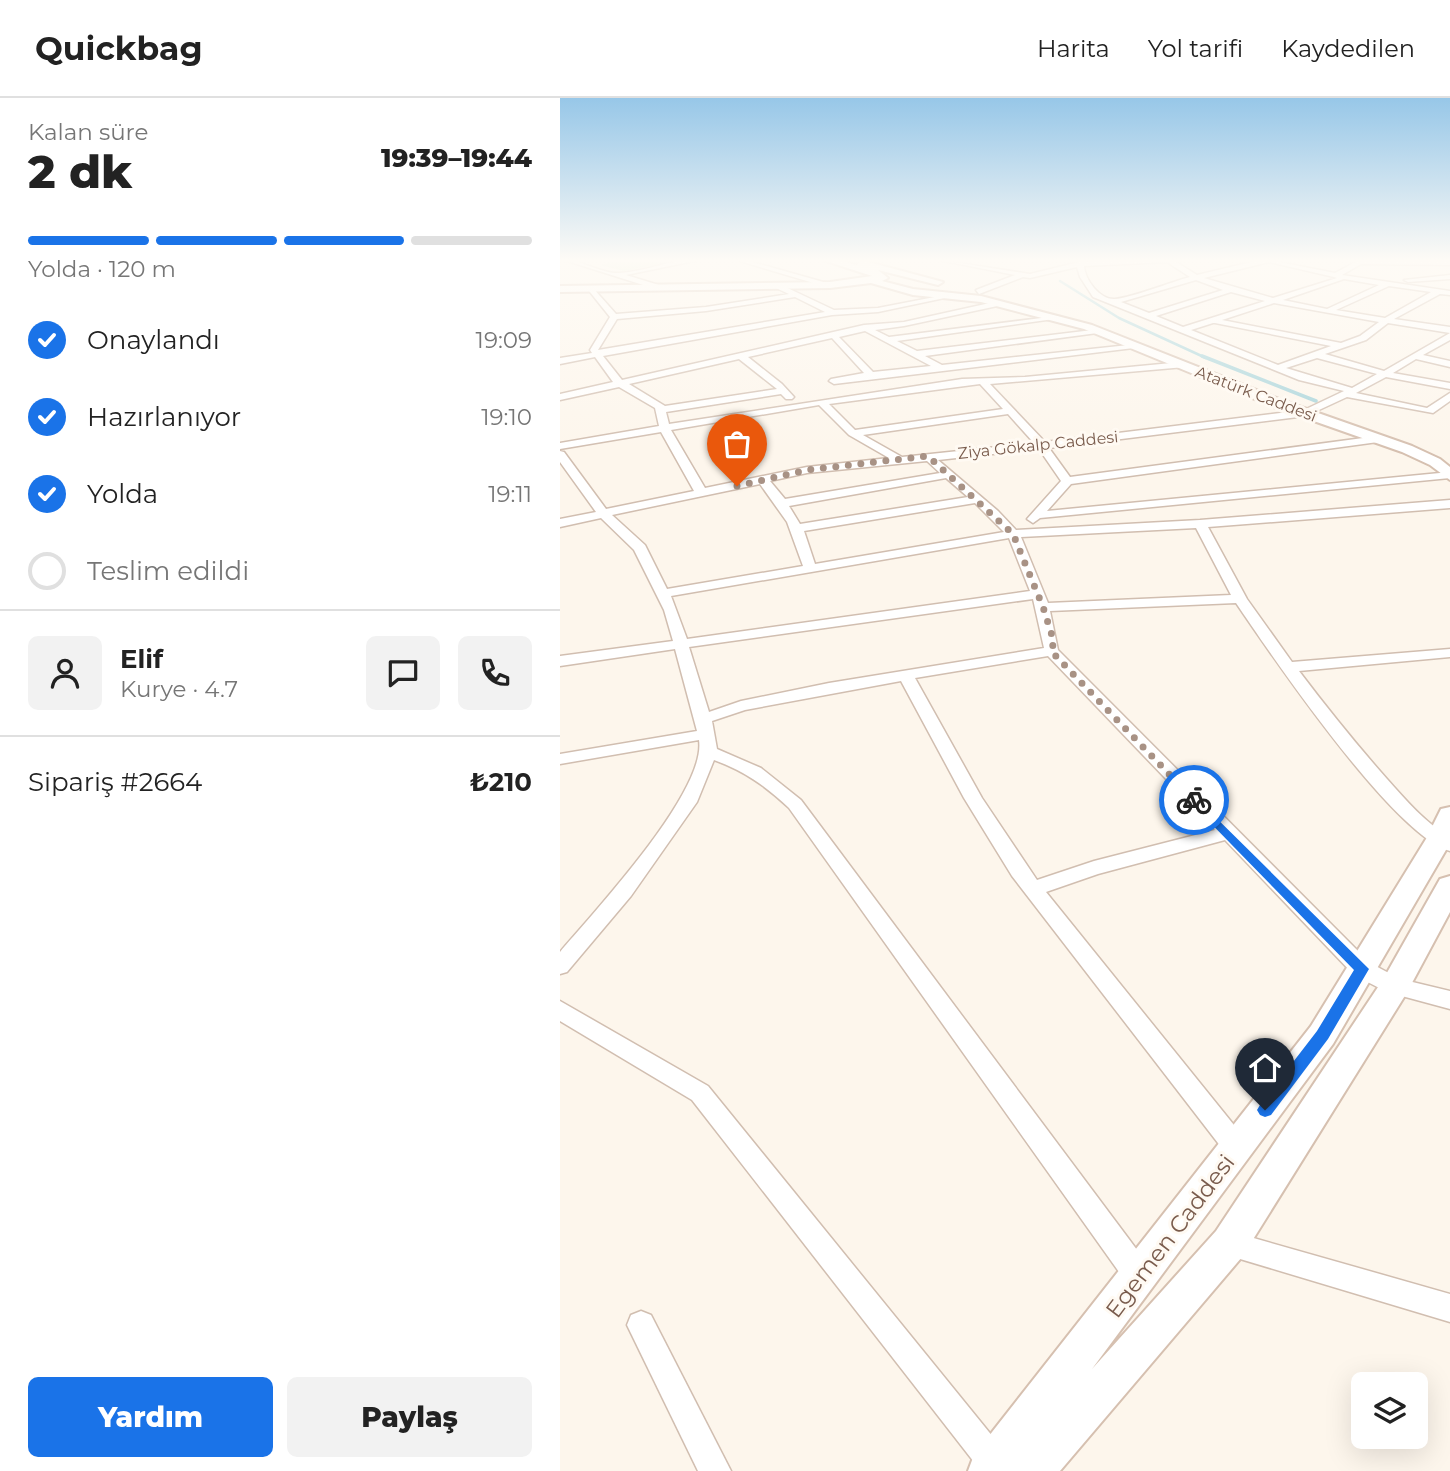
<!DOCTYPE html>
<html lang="tr">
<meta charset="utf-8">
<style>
:root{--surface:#fff;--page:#f2f2f2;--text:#222;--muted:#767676;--line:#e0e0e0;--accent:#1a73e8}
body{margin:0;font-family:Montserrat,sans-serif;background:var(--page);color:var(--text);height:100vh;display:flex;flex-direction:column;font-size:26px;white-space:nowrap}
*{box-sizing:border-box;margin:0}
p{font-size:23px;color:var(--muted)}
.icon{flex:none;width:38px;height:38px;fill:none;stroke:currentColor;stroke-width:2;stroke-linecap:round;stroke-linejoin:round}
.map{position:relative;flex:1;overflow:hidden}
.side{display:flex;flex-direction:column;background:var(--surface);width:560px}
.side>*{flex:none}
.buttons{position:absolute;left:791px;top:1274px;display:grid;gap:14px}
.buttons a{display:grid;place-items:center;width:77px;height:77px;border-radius:10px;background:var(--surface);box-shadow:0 7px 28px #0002;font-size:35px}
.pin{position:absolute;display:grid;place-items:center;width:60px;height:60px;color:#fff;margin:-72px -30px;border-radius:50% 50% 50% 0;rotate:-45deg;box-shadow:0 0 7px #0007}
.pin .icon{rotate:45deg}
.courier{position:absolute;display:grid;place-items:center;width:70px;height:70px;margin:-35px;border:5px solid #1a73e8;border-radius:50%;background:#fff;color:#222;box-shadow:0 2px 9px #0007}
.headline em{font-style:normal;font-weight:800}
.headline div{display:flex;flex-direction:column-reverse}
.headline{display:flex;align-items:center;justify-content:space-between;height:119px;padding:0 28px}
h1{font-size:46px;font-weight:800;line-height:52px}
.bar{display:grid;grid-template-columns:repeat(4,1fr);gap:10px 7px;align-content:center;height:84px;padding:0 28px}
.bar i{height:9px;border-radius:5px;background:var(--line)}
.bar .active{background:var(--accent)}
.bar p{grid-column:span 4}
.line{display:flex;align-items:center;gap:18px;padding:0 28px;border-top:2px solid var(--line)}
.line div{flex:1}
.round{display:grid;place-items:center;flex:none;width:74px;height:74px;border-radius:10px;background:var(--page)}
ol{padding:0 28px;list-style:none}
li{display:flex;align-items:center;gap:21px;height:77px}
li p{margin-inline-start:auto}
li .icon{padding:7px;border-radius:50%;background:var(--accent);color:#fff;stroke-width:4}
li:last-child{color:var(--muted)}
li i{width:38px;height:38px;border:4px solid var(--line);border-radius:50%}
.cta{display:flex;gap:14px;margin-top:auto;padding:14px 28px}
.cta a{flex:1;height:80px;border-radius:10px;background:var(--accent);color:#fff;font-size:28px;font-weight:800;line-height:80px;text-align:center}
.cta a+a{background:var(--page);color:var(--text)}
header{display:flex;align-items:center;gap:42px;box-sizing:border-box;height:98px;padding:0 35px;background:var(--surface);border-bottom:2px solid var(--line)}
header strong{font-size:33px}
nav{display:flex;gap:38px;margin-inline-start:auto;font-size:24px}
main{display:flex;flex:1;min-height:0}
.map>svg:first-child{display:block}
</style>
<header>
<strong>Quickbag</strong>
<nav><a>Harita</a><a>Yol tarifi</a><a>Kaydedilen</a></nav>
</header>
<main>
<section class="side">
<div class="headline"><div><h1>2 dk</h1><p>Kalan süre</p></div><em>19:39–19:44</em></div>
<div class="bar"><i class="active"></i><i class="active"></i><i class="active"></i><i></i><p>Yolda · 120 m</p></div>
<ol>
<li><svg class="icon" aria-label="check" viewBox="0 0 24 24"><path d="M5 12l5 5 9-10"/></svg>Onaylandı<p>19:09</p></li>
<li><svg class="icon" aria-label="check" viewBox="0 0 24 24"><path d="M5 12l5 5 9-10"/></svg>Hazırlanıyor<p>19:10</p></li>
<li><svg class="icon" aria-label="check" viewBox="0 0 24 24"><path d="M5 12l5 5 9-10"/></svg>Yolda<p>19:11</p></li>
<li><i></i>Teslim edildi</li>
</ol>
<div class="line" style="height:126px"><a class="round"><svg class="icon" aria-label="person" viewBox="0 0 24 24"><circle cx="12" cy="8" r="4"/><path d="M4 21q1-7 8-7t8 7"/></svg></a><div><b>Elif</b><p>Kurye · 4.7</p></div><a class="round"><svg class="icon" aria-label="chat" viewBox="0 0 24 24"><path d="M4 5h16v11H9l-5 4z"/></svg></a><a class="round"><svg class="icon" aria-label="phone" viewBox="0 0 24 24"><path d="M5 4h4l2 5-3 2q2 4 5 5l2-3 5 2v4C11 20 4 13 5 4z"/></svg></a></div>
<div class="line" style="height:91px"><div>Sipariş #2664</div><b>₺210</b></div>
<div class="cta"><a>Yardım</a><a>Paylaş</a></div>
</section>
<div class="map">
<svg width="890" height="1373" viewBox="0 0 890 1373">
<rect width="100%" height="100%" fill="#fdf6ec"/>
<!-- green -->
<polygon fill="#d8ecc9" points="64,161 127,161 64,173 40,167"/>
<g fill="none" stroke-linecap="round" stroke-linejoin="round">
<!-- stream-far1 -->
<polyline stroke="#a5d3da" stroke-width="2.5" points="500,183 559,220 646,260"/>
<!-- stream -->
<polyline stroke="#a5d3da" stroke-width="3.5" points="642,258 756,303"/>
<defs>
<g id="street">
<path d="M1,161C20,161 41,176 59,175C87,174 116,159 144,161L66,177L102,188L99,192Z"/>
<polygon points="173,161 182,161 274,187 267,189"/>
<path d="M374,161L470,176L519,164L521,161H527L526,164L629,161L616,164L637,177L704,161L775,175L801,161L890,163V167L801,166L782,177L890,193V197L880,196L834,221L890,229V235L828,225L806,242L765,256L824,273L890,235V242L863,257L890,263V269L856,261L833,275L890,285V291L826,279L796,295L867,310L890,295V303L873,315L787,299L746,318L489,350L510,379L818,338L823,341L818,344L511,386L487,413L890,374V380L480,420L473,425L467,421L501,383L479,351L378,362L438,413L456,432L640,422L890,402V410L648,429L687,501L732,564L890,551V559L739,573C767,610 796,646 827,681C846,702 865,725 890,739V753C834,738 712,558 676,505L490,513L498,552L810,865L840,881L890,893V911L827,894L794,877L665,742L538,776L486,794L686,1042L689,1050L686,1058L677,1061L668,1058L452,778L404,700L341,583L185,612L152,623L157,651L201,670L241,702L589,1168L593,1178L589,1188L579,1192L569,1188L229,710C206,688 184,673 154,662L137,704L71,798L7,874L0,876V854C34,814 147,693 139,642L0,666V656L137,633L115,551L0,568V558L113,543L104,512L74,452L41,420L0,429V421L36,414L0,364V353L4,354L46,411L134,393L101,334L0,351V345L99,328L95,310L59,289L0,302V296L53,284L35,259L0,266V260L32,255L30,252L50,219L26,189H32L56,216L146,209L229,196L216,190L219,186L274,212L318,210L390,196L394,198L318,214L272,217L43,258L62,282L304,227L344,224L439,203L442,207L344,228L315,232L329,239L497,218L501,220L337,243L357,253L541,231L545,234L365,258L382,267L578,246L582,249L274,286L269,283L271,281L304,275L272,240L188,259L222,286L234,299L232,301H226L221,296L106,314L109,326L402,281L465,279L622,264L625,265V269L430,286L485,344L744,312L784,293L739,282L533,199L520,179L517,169L470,180L463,179L419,196L416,192L455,177ZM607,164L630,179C611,184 571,200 555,201C540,202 525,182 524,168ZM709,164L774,179L777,180L713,200L644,180ZM784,181L819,187L767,211L723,202ZM636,182L663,192L589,215L561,204ZM829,188L871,194L825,220L776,212ZM671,194L705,203L623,229L596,218ZM235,199L265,214L38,252L57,221L146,213ZM714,205L819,224L800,238L781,245L662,222ZM653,225H655L771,248L718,267L631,232ZM305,233L371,268L313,274L279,239ZM757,260L817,276L792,290L726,270ZM179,261L217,291L105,308L69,286ZM420,286L443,311L295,332L269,306ZM259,307L289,337L329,360L247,369L145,390L111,332ZM448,316L474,345L342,359L303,337ZM367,363L380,375L225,401L210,383L247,375ZM386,380L408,399L240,426L229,408ZM200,386L227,424L243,468L107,491L85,447L52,417ZM415,405L444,434L255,466L244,433ZM636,430L671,497L488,505L461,439ZM449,440L470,493L127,541L111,498ZM473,501L484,550L269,585L181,603L149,614L129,549ZM488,558L655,732L534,763L477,782L422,700L355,580Z"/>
<polygon points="890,177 890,181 848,184 844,182"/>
<polygon points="0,903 148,988 446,1355 451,1366 448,1373 421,1373 132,1002 0,923"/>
<polygon points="669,1133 890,1196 890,1224 660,1155 656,1146 660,1137"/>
<polygon points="81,1213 91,1217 171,1373 138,1373 67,1227 71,1217"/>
</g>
<g id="secondary">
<polygon points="260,161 275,161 297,167 301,162 383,184 378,187 318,172 328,180 322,183 353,191 421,198 532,227 724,303 852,348 880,361 890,369 890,382 870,367 842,354 714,309 524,231 421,204 353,197 311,185 270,190 0,194 0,188 270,184 312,178"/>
<polygon points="890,709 890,745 773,946 532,1271 656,1133 824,880 880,781 890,778 890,814 846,896 682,1159 500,1373 408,1373 414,1357 751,928 866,741 881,711"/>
</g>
</defs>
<!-- street casing -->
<use href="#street" stroke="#d1beb0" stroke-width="3"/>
<!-- secondary casing -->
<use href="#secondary" stroke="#d6c0b0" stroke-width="4"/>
<!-- street -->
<use href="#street" fill="#fff" fill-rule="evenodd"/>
<!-- secondary -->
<use href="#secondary" fill="#fff" fill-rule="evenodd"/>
</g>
<!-- sky -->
<linearGradient id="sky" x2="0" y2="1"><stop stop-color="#97c7e8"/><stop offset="0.46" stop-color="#fefbf6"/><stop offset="1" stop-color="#fefbf6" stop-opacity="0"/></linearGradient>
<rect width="890" height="353" fill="url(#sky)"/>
<!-- route -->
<polygon fill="#1a73e8" points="634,698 809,871 768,941 711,1017 705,1019 700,1017 697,1012 700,1007 757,933 794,872 630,704 628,702"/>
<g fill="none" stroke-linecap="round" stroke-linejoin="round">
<!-- done -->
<polyline stroke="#a89285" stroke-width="7" stroke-dasharray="0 12.6" points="177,388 247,372 368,358 453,436 483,509 494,544 491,553 634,702"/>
</g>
<g text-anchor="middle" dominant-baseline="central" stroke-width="6" stroke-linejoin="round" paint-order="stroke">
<!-- far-street labels -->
<g font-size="16" fill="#7a5c4d" stroke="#fffaf3">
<text transform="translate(696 296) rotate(21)">Atatürk Caddesi</text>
<text transform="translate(478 347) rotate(-6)">Ziya Gökalp Caddesi</text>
</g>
<!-- near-street labels -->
<g font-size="23" fill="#7a5c4d" stroke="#fffaf3">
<text transform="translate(610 1138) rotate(-53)">Egemen Caddesi</text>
</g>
</g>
</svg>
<div class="buttons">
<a><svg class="icon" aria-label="layers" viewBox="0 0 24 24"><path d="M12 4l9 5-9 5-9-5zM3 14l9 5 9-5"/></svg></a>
</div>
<div class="pin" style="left:177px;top:388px;background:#ea580c"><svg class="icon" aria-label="bag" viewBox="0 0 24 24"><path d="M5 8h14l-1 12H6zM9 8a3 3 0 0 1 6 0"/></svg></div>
<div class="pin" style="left:705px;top:1012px;background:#1f2937"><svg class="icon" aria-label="home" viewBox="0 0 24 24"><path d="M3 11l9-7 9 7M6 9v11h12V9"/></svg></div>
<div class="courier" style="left:634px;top:702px"><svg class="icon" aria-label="bike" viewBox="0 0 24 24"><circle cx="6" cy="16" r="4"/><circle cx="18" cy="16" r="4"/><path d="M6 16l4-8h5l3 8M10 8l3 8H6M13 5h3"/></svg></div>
</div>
</main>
